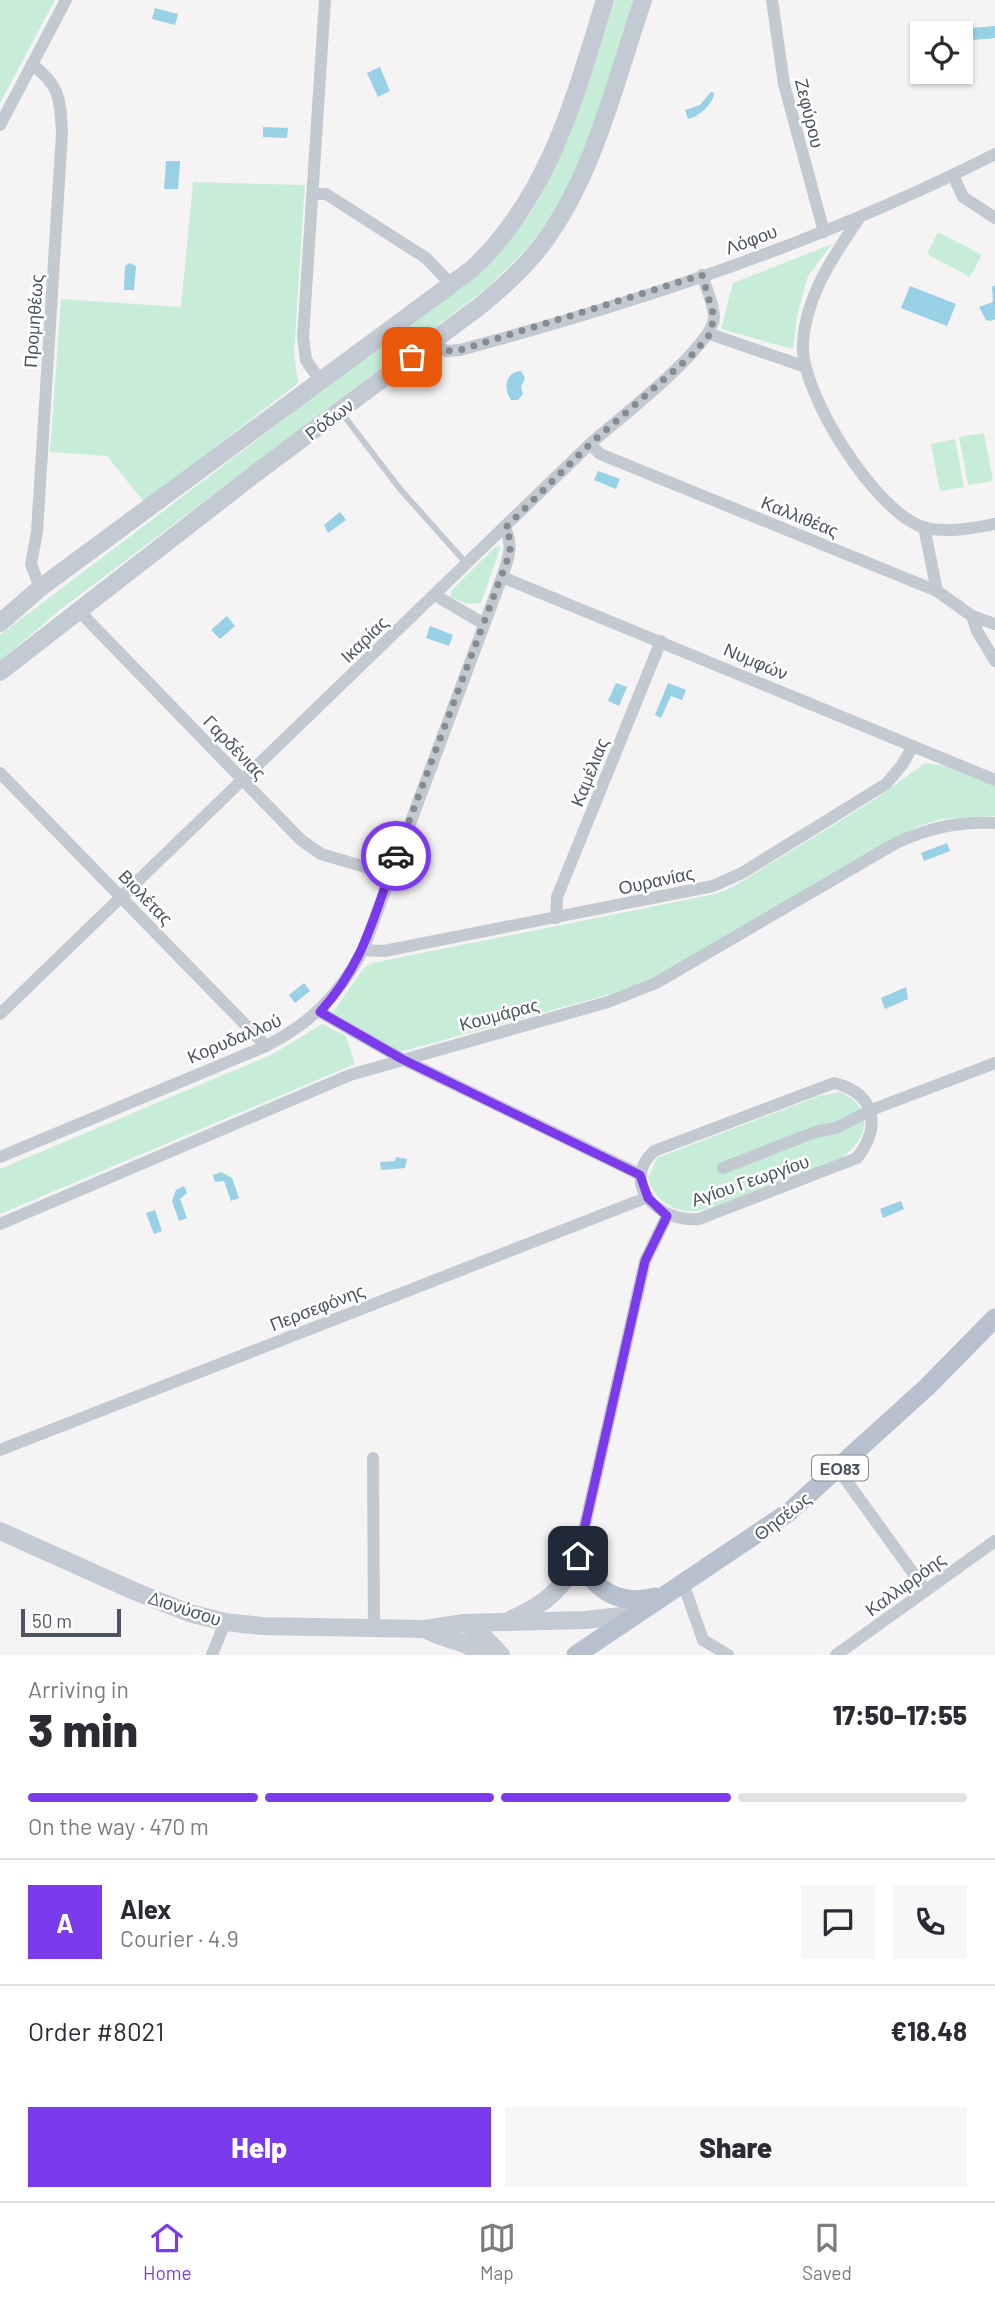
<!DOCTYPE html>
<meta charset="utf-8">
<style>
:root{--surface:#fff;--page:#f7f7f7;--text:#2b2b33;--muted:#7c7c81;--line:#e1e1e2;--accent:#7c3aed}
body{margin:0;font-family:Barlow,sans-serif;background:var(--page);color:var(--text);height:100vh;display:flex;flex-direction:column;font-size:26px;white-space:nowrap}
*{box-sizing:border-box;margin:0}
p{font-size:23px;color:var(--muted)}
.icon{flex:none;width:38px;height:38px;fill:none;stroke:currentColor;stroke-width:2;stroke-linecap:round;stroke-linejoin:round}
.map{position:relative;height:1655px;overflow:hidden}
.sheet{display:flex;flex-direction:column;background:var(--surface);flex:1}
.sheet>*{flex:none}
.fabs{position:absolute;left:910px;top:21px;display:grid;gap:14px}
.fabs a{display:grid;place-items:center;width:63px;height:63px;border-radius:0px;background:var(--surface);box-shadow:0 2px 5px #0004;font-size:35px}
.scale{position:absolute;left:21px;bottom:18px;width:100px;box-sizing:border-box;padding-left:7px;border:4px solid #4c555f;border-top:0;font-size:19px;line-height:24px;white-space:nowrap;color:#4c555f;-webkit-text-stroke:5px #fff;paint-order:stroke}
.pin{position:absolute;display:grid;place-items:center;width:60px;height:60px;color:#fff;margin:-30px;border-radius:14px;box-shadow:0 4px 10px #0006}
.courier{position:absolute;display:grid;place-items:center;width:70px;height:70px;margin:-35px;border:5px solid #7c3aed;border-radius:50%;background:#fff;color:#222;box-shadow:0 2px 9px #0007}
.head em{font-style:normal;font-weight:800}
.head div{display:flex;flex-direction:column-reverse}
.head{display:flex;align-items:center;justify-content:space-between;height:119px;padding:0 28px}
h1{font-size:46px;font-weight:800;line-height:52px}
.bar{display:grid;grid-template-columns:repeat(4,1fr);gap:10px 7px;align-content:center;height:84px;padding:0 28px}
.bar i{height:9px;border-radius:5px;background:var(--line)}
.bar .on{background:var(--accent)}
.bar p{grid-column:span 4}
.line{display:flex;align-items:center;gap:18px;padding:0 28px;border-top:2px solid var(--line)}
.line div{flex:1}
.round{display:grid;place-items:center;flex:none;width:74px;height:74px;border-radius:0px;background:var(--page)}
.cta{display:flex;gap:14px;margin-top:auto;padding:14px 28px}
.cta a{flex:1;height:80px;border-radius:0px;background:var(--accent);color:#fff;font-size:28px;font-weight:800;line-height:80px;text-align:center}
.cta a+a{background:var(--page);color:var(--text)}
.tabs{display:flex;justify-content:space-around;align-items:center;height:98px;border-top:2px solid var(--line);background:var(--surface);font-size:19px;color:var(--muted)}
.tabs a{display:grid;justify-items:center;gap:4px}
.tabs .on{color:var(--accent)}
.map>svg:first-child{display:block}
</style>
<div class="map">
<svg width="995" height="1655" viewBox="0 0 995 1655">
<rect width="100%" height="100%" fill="#f5f3f3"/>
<!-- green -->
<g fill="#c7edd9">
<polygon points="0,0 55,0 0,103"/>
<path d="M615,0H634C607,81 587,174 532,242C519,258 501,273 487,288L60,610L0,661V635L460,286C487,261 517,237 536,204C572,142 592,68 615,0Z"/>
<polygon points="193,182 305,185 294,353 298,383 144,502 107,456 50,452 61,299 181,307"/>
<polygon points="938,232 982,255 970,277 927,254"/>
<polygon points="832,244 808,276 797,316 793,349 721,329 733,283"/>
<polygon points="984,433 993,481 968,485 959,437"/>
<polygon points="955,439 964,487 940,491 931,444"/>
<polygon points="501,546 481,603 467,604 451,597 451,591 495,547"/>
<polygon points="925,763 945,766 995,786 995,816 941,819 917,827 656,978 632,988 400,1052 333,1012 363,969 372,963 715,894 733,887 874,800"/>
<polygon points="322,1024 346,1036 355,1064 0,1214 0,1169 273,1054"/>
<path d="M840,1092C876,1108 869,1139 840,1159C810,1170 712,1216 686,1211C666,1208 653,1196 648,1178L657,1158L819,1096Z"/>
</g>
<!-- water -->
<g fill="#98d0e6">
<polygon points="155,8 178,14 175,25 152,19"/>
<polygon points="995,26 995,38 974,40 972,28"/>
<polygon points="380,67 390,91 378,97 367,73"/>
<path d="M711,92L714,93C714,103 699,117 688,119L685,110L700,105Z"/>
<polygon points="263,127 288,128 287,138 263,137"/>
<polygon points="166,161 180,161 178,189 164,189"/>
<polygon points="130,263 136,266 134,290 124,290 125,266"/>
<polygon points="995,285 995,319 990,321 986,320 979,307 993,302 992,287"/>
<polygon points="910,286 956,304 947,326 901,308"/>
<path d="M521,371L525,378L521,387L523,394L518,400H511C503,389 505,372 521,371Z"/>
<polygon points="598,471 620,479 616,489 594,480"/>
<polygon points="340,512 346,520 328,533 324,525"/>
<polygon points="227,616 235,626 220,639 211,630"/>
<polygon points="430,626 453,635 449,646 426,638"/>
<polygon points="616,683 627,687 619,706 608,701"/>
<polygon points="668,683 686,690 682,700 671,696 661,718 655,715"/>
<polygon points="947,843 950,851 924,861 921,853"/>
<polygon points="304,983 310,991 295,1003 289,995"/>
<polygon points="906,987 908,999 885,1009 881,998"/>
<polygon points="396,1157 407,1159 405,1168 381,1170 380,1162 395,1161"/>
<polygon points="221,1172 232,1178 239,1198 231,1201 224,1181 215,1182 213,1175"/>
<polygon points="184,1186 187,1193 180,1199 187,1218 179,1221 172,1201 176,1190"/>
<polygon points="901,1201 904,1209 883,1218 880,1209"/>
<polygon points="155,1210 162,1231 154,1234 146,1213"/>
</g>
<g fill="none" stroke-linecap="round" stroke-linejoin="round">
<!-- lane -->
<polyline stroke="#c2c9d0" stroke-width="6" points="341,412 400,489 466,563"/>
<!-- street -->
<g stroke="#c2c9d0" stroke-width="12">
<polyline points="772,0 784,84 824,232"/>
<path d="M32,64C61,87 60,99 62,133L37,532L31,564L40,588"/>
<polyline points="0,125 66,0"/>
<polyline points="953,175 963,197 995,218"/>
<polyline points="314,194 326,194 426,258 451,284"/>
<path d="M860,217C834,255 806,295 803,343C799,391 877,516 926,528C949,533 972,528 995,524"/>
<polyline points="710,334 803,366"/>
<path d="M431,344L446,351L460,350C643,301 826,240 995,154"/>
<polyline points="319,379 306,360 303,337 325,0"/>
<polyline points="590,444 600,454 937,591 972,616 995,624"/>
<polyline points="924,527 937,591"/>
<polyline points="502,577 995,780"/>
<polyline points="435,595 484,624"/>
<polyline points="78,610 301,840 321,854 389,874"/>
<polyline points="972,616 977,631 995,661"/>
<polyline points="0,773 266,1046"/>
<polyline points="556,918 557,897 661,641"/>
<polyline points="363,950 384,951 713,886 742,873 886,784 902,765 913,746"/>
<polyline points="320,1012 402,1059 641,1175"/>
<path d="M0,1014L590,444C615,422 714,346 714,317C714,304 706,288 702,275"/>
<path d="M834,1083C875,1093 882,1126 857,1158L699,1219C659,1223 619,1184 654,1151Z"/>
<path d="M0,1157L266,1046C311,1023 339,995 363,950L502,577C508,559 514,546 505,528"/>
<polyline points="723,1168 815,1132 836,1128 871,1110 995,1063"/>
<path d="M0,1224L350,1075L608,1002L656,983L896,843C929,828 958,821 995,823"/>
<polyline points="0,1450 648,1197"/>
<polyline points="373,1458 374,1628"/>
<polyline points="838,1469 926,1591"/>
<polyline points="578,1556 645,1261 667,1216"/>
<polyline points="683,1583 703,1640 728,1655"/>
<polyline points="212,1655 225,1622"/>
<polyline points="836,1655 995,1541"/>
</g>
<!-- secondary -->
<g stroke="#c3cad4" stroke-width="18">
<path d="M0,623L40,588L472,269C549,197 575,97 605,0"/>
<path d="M0,672L252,476L480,306C502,288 523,269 541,246C594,176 615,82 643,0"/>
<polyline points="0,1531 134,1591 189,1613 225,1622 262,1626 425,1629 464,1623 585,1620 631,1615"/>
<path d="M512,1619C544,1605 564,1589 578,1556"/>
<polyline points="464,1623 481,1634 501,1655"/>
<path d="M425,1629C444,1641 464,1638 480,1655"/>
</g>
<!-- primary -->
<g stroke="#b6c0ce" stroke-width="19">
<path d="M578,1556C592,1588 618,1607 655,1597"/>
<polyline points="576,1655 789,1512 927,1387 995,1318"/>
</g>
</g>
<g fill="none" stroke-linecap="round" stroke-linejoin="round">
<!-- done -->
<polyline stroke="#878c93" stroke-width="7" stroke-dasharray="0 12.6" points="396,856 510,553 510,539 505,528 590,444 693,354 710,334 714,317 702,275 460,350 446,351 430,344 412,357"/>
<!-- route -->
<path stroke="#7c3aed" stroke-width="9" d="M396,856C373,917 365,962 320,1012L402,1059L640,1175L648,1198L667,1216L645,1261L578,1556"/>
</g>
<g text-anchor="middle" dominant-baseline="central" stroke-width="5" stroke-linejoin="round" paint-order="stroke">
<!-- shield labels -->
<rect fill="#fff" stroke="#82888f" stroke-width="2" x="812" y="1455.5" width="56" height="25" rx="5"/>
<g font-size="16" font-weight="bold" fill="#4c555f">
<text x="840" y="1468">ΕΟ83</text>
</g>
<!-- street labels -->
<g font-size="18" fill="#4c555f" stroke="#fff">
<text transform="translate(810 113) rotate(76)">Ζεφύρου</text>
<text transform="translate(751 239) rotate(-20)">Λόφου</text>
<text transform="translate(33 321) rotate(-86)">Προμηθέως</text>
<text transform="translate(329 419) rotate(-37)">Ρόδων</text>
<text transform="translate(800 516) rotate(22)">Καλλιθέας</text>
<text transform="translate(364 639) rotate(-44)">Ικαρίας</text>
<text transform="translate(756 661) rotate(23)">Νυμφών</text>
<text transform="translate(235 747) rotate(46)">Γαρδένιας</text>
<text transform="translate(589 772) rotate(-68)">Καμέλιας</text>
<text transform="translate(656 880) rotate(-12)">Ουρανίας</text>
<text transform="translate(146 897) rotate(46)">Βιολέτας</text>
<text transform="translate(499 1014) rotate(-15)">Κουμάρας</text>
<text transform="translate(234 1038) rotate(-23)">Κορυδαλλού</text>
<text transform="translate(750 1180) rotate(-19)">Αγίου Γεωργίου</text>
<text transform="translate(317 1307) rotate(-21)">Περσεφόνης</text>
<text transform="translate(782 1516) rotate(-38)">Θησέως</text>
<text transform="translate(905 1584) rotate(-36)">Καλλιρρόης</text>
<text transform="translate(185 1608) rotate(18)">Διονύσου</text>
</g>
</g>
</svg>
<div class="fabs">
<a><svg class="icon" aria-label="locate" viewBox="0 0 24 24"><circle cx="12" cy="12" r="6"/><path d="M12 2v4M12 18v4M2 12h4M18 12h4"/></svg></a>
</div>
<div class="scale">50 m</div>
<div class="pin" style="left:412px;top:357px;background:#ea580c"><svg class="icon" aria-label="bag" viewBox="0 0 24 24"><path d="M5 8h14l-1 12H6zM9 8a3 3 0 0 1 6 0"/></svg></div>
<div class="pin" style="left:578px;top:1556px;background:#1f2937"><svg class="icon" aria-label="home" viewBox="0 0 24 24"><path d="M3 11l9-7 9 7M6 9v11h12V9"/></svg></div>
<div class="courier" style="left:396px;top:856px"><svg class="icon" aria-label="car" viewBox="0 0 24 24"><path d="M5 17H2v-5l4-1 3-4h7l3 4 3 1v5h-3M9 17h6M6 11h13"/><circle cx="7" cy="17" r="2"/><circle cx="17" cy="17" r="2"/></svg></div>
</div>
<section class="sheet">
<div class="head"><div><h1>3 min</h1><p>Arriving in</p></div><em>17:50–17:55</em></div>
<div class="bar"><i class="on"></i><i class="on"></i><i class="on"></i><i></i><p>On the way · 470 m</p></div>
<div class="line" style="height:126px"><b class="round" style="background:var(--accent);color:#fff">A</b><div><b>Alex</b><p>Courier · 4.9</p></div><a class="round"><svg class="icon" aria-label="chat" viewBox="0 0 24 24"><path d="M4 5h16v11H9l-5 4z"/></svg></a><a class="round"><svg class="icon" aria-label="phone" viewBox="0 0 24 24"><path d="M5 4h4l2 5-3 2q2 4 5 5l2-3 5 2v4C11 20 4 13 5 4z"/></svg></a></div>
<div class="line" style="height:91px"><div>Order #8021</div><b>€18.48</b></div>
<div class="cta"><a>Help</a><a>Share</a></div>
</section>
<nav class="tabs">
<a class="on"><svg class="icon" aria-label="home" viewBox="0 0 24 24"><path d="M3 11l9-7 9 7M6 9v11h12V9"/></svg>Home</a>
<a><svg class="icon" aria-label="map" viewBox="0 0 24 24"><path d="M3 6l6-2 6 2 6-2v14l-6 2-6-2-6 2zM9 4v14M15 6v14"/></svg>Map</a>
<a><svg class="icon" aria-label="saved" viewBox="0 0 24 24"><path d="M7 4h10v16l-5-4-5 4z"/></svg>Saved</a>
</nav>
